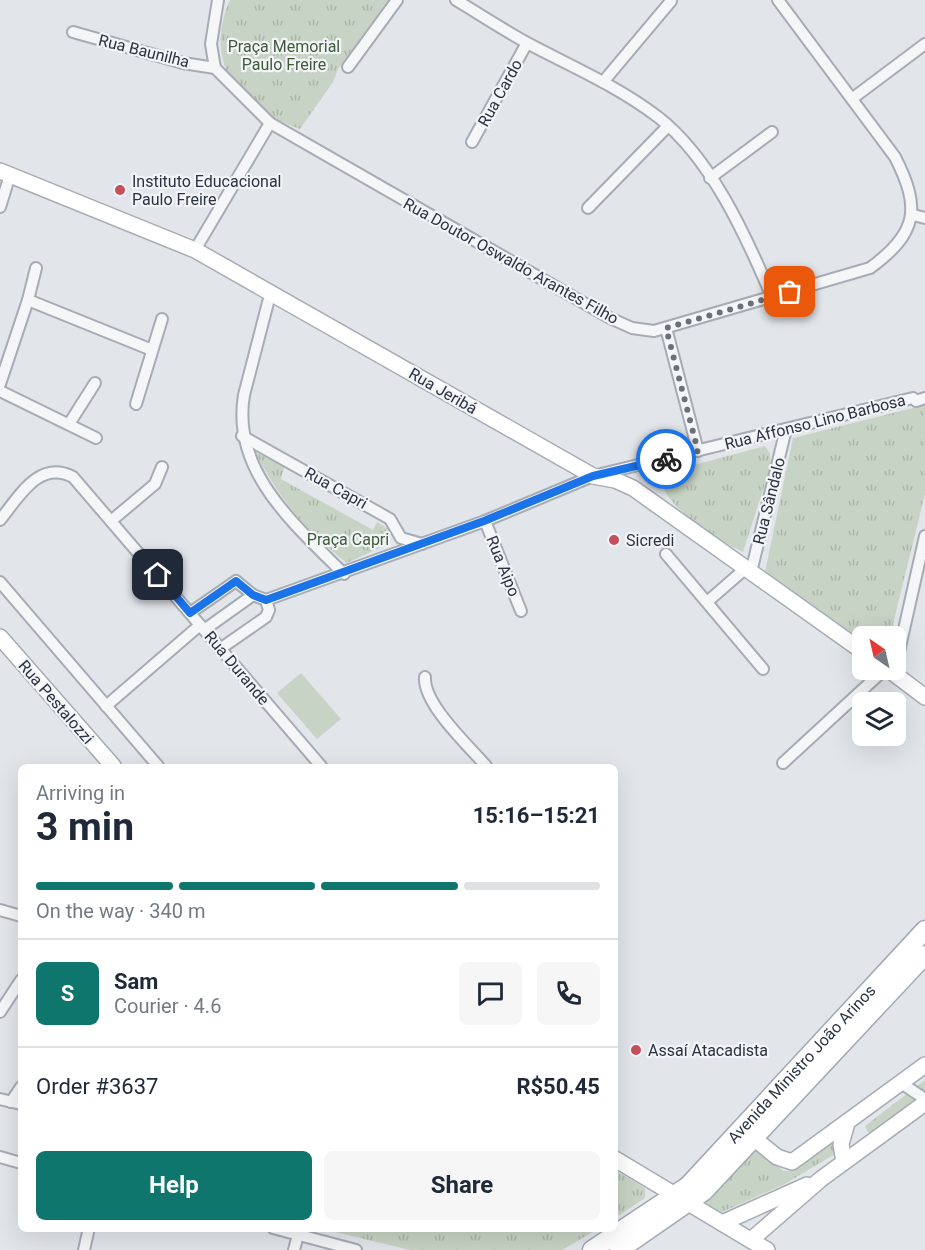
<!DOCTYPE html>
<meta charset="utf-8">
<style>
:root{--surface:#fff;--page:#f6f6f7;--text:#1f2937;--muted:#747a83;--line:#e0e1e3;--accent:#0f766e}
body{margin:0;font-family:Roboto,sans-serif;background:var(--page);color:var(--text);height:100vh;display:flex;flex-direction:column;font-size:22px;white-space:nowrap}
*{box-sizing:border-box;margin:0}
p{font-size:20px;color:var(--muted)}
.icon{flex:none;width:33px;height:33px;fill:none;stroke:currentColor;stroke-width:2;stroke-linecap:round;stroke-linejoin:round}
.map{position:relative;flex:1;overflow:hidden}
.side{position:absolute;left:18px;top:764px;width:600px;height:468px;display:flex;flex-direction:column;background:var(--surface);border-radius:9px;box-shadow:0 6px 24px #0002}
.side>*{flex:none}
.needle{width:39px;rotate:326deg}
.buttons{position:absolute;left:852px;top:626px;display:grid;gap:12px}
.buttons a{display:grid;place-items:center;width:54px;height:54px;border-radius:9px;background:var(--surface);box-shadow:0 6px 24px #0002;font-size:30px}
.pin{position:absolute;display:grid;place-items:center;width:51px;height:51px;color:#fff;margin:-26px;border-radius:12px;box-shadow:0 3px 9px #0006}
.courier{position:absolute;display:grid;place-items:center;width:60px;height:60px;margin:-30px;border:4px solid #1a73e8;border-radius:50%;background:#fff;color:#222;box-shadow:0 2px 8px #0007}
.headline em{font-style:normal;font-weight:700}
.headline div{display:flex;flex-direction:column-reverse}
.headline{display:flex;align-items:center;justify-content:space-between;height:102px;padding:0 18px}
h1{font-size:39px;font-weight:700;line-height:45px}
.bar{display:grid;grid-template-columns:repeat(4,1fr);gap:9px 6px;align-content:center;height:72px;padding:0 18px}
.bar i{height:8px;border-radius:4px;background:var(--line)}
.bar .on{background:var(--accent)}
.bar p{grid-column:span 4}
.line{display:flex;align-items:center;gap:15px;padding:0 18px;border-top:2px solid var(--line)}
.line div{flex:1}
.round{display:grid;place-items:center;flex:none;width:63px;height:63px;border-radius:9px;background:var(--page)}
.primary-button{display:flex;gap:12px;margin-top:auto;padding:12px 18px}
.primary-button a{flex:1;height:69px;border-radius:9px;background:var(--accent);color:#fff;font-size:24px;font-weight:700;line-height:69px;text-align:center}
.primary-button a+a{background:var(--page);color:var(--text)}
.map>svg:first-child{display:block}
</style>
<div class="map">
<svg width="925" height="1250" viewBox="0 0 925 1250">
<defs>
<pattern id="grass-tufts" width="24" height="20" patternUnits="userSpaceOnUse" patternTransform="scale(1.5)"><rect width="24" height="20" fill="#c7d3c4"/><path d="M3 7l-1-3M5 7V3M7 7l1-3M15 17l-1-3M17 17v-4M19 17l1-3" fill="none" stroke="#abb6aa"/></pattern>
</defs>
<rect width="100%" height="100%" fill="#e2e5ea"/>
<!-- grass -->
<g fill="url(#grass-tufts)">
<path d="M230,0H389L338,69L333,82L300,129C240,108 202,64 230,0Z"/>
<polygon points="925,405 925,494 890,636 862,636 862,640 765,572 793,438"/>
<path d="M765,446L770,454L771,465L743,552C717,540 671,511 661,483L668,472Z"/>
<path d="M255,452L284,467L281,479L373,530L377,522L390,530V543L347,563C303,528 282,502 255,452Z"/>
<polygon points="925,1080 925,1096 874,1135 868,1132 865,1126"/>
<polygon points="838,1137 838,1152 785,1184 722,1212 711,1209 706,1202 708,1196 755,1148 784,1171 792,1171"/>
<polygon points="615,1170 645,1188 645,1198 615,1218"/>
<polygon points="323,1229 598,1229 562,1250 410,1250"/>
</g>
<!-- garden -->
<polygon fill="#c7d3c4" points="301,673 341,719 317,739 277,693"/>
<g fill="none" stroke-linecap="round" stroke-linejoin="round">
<defs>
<g id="street">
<path d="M218,0L211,44L215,68L270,123L610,318L632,328L654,331L870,268C918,233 921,208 895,157L778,0"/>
<path d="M456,0C481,15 505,31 531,45C573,67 619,87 658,117C711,158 746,236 772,297"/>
<polyline points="73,32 183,63 215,68"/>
<polyline points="348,67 397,0"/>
<polyline points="603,82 671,1"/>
<polyline points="853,98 925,44"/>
<polyline points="472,142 527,43"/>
<polyline points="710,178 772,132"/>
<polyline points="0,207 10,175"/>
<polyline points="588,208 668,126"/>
<polyline points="913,215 925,218"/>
<polyline points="195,250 270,123"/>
<path d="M271,291L244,395C231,471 295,525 344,574"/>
<polyline points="28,300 152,350"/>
<polyline points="666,328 698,451"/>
<polyline points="0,384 28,300 36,268"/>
<polyline points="0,391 96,438"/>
<polyline points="136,404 162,319"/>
<polyline points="69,424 95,383"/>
<polyline points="242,436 390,519 401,538 422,544"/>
<path d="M0,520C19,497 39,459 73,477L321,766"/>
<polyline points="111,521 155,484 162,467"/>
<polyline points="485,521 521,611"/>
<polyline points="666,554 763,669"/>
<polyline points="751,572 786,429"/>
<polyline points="0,582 158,766"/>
<polyline points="707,602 746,568"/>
<polyline points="190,613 236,581 253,595 266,600 485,521 593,476 913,398 916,401 925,398"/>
<polyline points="204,630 253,595"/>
<polyline points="220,649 266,617 269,610 266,600"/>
<polyline points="896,665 925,536"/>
<path d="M425,677C423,704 469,746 486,766"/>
<polyline points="106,706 200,625"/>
<polyline points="783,763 885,669"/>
<polyline points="0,910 21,916"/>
<polyline points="0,1012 21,980"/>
<polyline points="901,1083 925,1099"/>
<polyline points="0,1099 21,1104"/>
<polyline points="11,1102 21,1087"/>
<polyline points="0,1157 21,1163"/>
<polyline points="273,1228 356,1250"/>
<polyline points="84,1250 89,1228"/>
<polyline points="294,1250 298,1235"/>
</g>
<g id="secondary">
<polyline points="0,171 195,250 593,476 615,480 633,488 862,651"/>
<polyline points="0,637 113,766"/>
<polyline points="888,669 925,697"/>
<polyline points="745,1131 777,1157 792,1162 925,1065"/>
<polyline points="615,1159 767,1250"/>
<polyline points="844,1162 841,1144 847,1123"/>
<polyline points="722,1223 807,1185"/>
<polyline points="751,1240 821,1179 925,1103"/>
</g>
<g id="primary">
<path id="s1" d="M592,1250L688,1186L925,930"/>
<polyline points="619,1250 704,1191 925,955"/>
</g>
</defs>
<!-- street casing -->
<use href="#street" stroke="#a7acb4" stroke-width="14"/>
<!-- secondary casing -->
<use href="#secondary" stroke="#a7acb4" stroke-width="18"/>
<!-- primary casing -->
<use href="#primary" stroke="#a2a9b5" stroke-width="21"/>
<!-- street -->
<use href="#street" stroke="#f5f6f8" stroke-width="10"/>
<!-- secondary -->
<use href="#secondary" stroke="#fff" stroke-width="15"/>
<!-- primary -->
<use href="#primary" stroke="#fff" stroke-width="18"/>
</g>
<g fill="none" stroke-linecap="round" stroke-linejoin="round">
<!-- done -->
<polyline stroke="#6b717c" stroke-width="6" stroke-dasharray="0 10.8" points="666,459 698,451 666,328 790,292"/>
<!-- route -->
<polyline stroke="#1a73e8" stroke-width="8" points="158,575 190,613 236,581 253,595 266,600 484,521 593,476 666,459"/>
</g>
<!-- markers -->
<g fill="#c64f5c" stroke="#f2f4f7" stroke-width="2">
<circle cx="120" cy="190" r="6"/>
<circle cx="614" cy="540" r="6"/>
<circle cx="636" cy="1050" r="6"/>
</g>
<g text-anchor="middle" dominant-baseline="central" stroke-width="4.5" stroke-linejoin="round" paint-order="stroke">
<!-- park labels -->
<g font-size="16" fill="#3e5b39" stroke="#f2f4f7">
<text x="284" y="46">Praça Memorial<tspan x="284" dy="18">Paulo Freire</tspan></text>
<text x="348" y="539">Praça Capri</text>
</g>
<!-- street labels -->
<g font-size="16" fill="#2b3241" stroke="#f2f4f7">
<text transform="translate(144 51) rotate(14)">Rua Baunilha</text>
<text transform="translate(500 93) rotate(-61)">Rua Cardo</text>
<text transform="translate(511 261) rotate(29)">Rua Doutor Oswaldo Arantes Filho</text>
<text transform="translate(443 391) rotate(30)">Rua Jeribá</text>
<text transform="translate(815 422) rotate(-14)">Rua Affonso Lino Barbosa</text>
<text transform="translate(336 488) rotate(29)">Rua Capri</text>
<text transform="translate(769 501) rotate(-76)">Rua Sândalo</text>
<text transform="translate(503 566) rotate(68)">Rua Aipo</text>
<text transform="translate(237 668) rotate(50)">Rua Durande</text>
<text transform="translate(56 702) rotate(49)">Rua Pestalozzi</text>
<text stroke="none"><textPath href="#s1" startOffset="282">Avenida Ministro João Arinos</textPath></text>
</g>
<!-- poi labels -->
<g font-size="16" fill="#2b3241" stroke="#f2f4f7" text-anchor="start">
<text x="132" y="181">Instituto Educacional<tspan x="132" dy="18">Paulo Freire</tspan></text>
<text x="626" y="540">Sicredi</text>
<text x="648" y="1050">Assaí Atacadista</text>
</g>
</g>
</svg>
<div class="buttons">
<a><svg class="needle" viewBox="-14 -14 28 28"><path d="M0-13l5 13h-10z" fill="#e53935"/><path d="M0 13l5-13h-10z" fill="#747a83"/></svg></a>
<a><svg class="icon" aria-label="layers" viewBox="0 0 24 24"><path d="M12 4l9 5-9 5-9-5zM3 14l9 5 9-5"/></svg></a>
</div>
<div class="pin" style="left:790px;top:292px;background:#ea580c"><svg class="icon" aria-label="bag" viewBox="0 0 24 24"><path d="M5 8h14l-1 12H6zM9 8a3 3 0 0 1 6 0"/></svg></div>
<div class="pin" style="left:158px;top:575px;background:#1f2937"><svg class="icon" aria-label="home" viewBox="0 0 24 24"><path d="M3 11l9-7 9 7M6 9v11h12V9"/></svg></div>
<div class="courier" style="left:666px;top:459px"><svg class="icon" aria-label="bike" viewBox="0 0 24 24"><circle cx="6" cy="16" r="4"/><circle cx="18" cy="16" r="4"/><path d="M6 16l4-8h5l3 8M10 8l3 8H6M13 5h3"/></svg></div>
<section class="side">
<div class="headline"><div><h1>3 min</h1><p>Arriving in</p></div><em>15:16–15:21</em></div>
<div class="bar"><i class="on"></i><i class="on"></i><i class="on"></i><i></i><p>On the way · 340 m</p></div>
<div class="line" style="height:108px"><b class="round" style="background:var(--accent);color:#fff">S</b><div><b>Sam</b><p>Courier · 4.6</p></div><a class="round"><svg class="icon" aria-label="chat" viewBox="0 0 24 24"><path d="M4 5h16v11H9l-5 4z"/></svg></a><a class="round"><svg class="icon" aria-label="phone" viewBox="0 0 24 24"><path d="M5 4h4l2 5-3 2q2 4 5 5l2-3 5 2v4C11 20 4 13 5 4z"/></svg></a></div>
<div class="line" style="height:78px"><div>Order #3637</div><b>R$50.45</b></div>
<div class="primary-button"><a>Help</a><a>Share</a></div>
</section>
</div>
